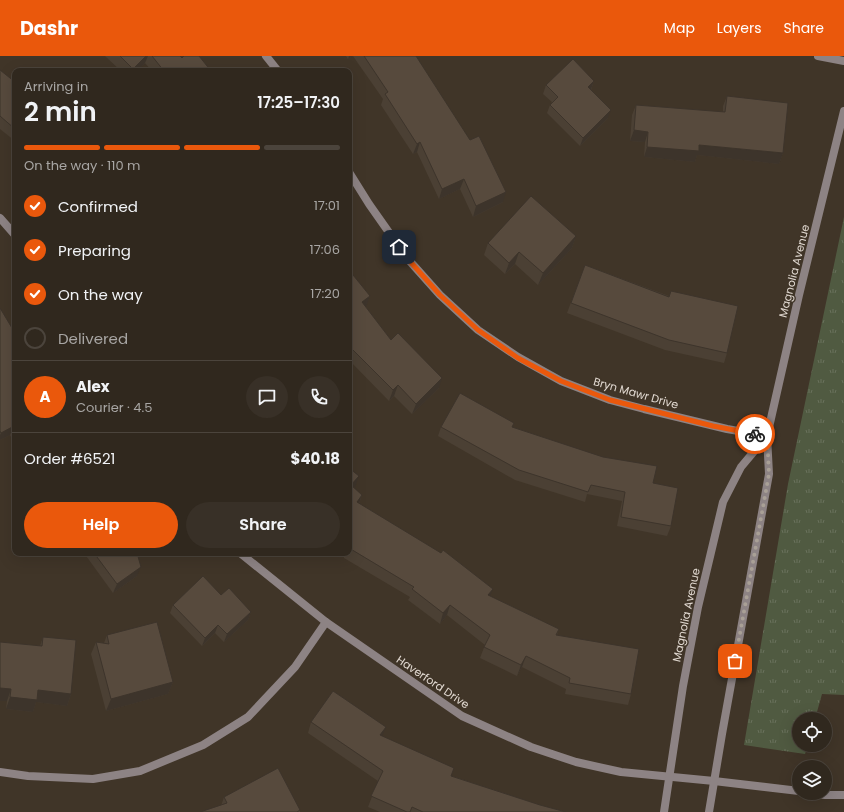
<!DOCTYPE html>
<meta charset="utf-8">
<style>
:root{--surface:#30281e;--page:#383027;--text:#f1f3f6;--muted:#a8a6a4;--line:#4b443c;--accent:#ea580c}
body{margin:0;font-family:Poppins,sans-serif;background:var(--page);color:var(--text);height:100vh;display:flex;flex-direction:column;font-size:15px;white-space:nowrap}
*{box-sizing:border-box;margin:0}
p{font-size:13px;color:var(--muted)}
.icon{flex:none;width:22px;height:22px;fill:none;stroke:currentColor;stroke-width:2;stroke-linecap:round;stroke-linejoin:round}
.map{position:relative;flex:1;overflow:hidden}
.sheet{position:absolute;left:12px;top:12px;width:340px;height:488px;display:flex;flex-direction:column;background:var(--surface);border-radius:8px;box-shadow:0 4px 16px #0002,0 0 0 1px var(--line)}
.sheet>*{flex:none}
.controls{position:absolute;left:792px;top:656px;display:grid;gap:8px}
.controls a{display:grid;place-items:center;width:40px;height:40px;border-radius:50%;background:var(--surface);box-shadow:0 4px 16px #0002,0 0 0 1px var(--line);font-size:20px}
.pin{position:absolute;display:grid;place-items:center;width:34px;height:34px;color:#fff;margin:-17px;border-radius:8px;box-shadow:0 2px 6px #0006}
.courier{position:absolute;display:grid;place-items:center;width:40px;height:40px;margin:-20px;border:3px solid #ea580c;border-radius:50%;background:#fff;color:#222;box-shadow:0 1px 5px #0007}
.headline em{font-style:normal;font-weight:600}
.headline div{display:flex;flex-direction:column-reverse}
.headline{display:flex;align-items:center;justify-content:space-between;height:68px;padding:0 12px}
h1{font-size:26px;font-weight:600;line-height:30px}
.bar{display:grid;grid-template-columns:repeat(4,1fr);gap:6px 4px;align-content:center;height:48px;padding:0 12px}
.bar i{height:5px;border-radius:3px;background:var(--line)}
.bar .on{background:var(--accent)}
.bar p{grid-column:span 4}
.line{display:flex;align-items:center;gap:10px;padding:0 12px;border-top:1px solid var(--line)}
.line div{flex:1}
.round{display:grid;place-items:center;flex:none;width:42px;height:42px;border-radius:21px;background:var(--page)}
ol{padding:0 12px;list-style:none}
li{display:flex;align-items:center;gap:12px;height:44px}
li p{margin-inline-start:auto}
li .icon{padding:4px;border-radius:50%;background:var(--accent);color:#fff;stroke-width:4}
li:last-child{color:var(--muted)}
li i{width:22px;height:22px;border:2px solid var(--line);border-radius:50%}
.cta{display:flex;gap:8px;margin-top:auto;padding:8px 12px}
.cta a{flex:1;height:46px;border-radius:24px;background:var(--accent);color:#fff;font-size:16px;font-weight:600;line-height:46px;text-align:center}
.cta a+a{background:var(--page);color:var(--text)}
header{display:flex;align-items:center;gap:24px;box-sizing:border-box;height:56px;padding:0 20px;background:var(--accent);color:#fff}
header strong{font-size:19px}
nav{display:flex;gap:22px;margin-inline-start:auto;font-size:14px}
.map>svg:first-child{display:block}
</style>
<header>
<strong>Dashr</strong>
<nav><a>Map</a><a>Layers</a><a>Share</a></nav>
</header>
<div class="map">
<svg width="844" height="756" viewBox="0 0 844 756">
<defs>
<pattern id="grass-tufts" width="24" height="20" patternUnits="userSpaceOnUse"><rect width="24" height="20" fill="#505a41"/><path d="M3 7l-1-3M5 7V3M7 7l1-3M15 17l-1-3M17 17v-4M19 17l1-3" fill="none" stroke="#69715c"/></pattern>
</defs>
<rect width="100%" height="100%" fill="#403528"/>
<!-- grass -->
<polygon fill="url(#grass-tufts)" points="844,161 844,639 822,638 815,663 799,663 799,689 808,689 805,698 744,689 788,428"/>
<g fill="none" stroke-linecap="round" stroke-linejoin="round">
<!-- lane -->
<g stroke="#8d8384" stroke-width="8">
<polyline points="714,725 799,735"/>
<polyline points="810,737 825,739 844,739"/>
</g>
<!-- street -->
<g stroke="#8d8384" stroke-width="8">
<polyline points="266,0 278,15"/>
<polyline points="818,0 844,5"/>
<polyline points="349,116 369,148 407,202 440,239 478,274 518,301 561,325 610,344 644,353 727,373 767,380"/>
<polyline points="0,162 15,179"/>
<polyline points="240,497 326,566 462,660 531,691 576,706 621,716 714,725"/>
<polyline points="0,716 28,720 93,723 140,715 203,689 248,661 295,611 326,566"/>
<polyline points="664,756 683,630 698,551 723,446 741,411 767,380"/>
<polyline points="709,756 722,678 769,418 767,380 799,239 844,55"/>
</g>
</g>
<!-- wall -->
<g fill="#4b4034">
<polygon points="105,0 180,0 182,2 211,15 152,15 145,7 138,15 121,15"/>
<polygon points="346,0 353,0 348,3"/>
<polygon points="353,0 416,0 503,146 473,161 460,133 439,143 417,96 413,98 381,49 383,43"/>
<polygon points="0,14 15,26 15,85 0,73"/>
<polygon points="594,25 591,34 608,62 580,90 547,57 550,49 552,46 543,38 546,29"/>
<polygon points="727,40 783,97 779,108 697,99 695,106 644,101 645,86 630,85 632,59 636,49 723,56 723,50"/>
<polygon points="576,180 572,192 538,229 515,208 505,218 484,199 488,187"/>
<polygon points="585,209 669,240 671,235 727,297 724,307 665,294 567,257"/>
<polygon points="349,214 370,240 365,251 391,284 439,332 412,358 394,340 389,345 349,304"/>
<polygon points="0,252 15,277 15,389 10,379 0,384"/>
<polygon points="441,371 512,371 653,427 671,470 667,480 617,470 622,445 587,438 585,446 515,424 438,380"/>
<polygon points="349,412 355,431 354,432 362,439 359,448 490,540 559,573 557,579 631,638 628,649 565,638 566,633 522,611 517,620 480,602 485,589 447,559 440,568 408,544 410,541 344,502 344,499 341,497 349,497"/>
<polygon points="84,497 137,497 137,520 113,537"/>
<polygon points="221,539 251,556 248,564 224,586 215,577 202,590 170,557 173,549"/>
<polygon points="107,579 173,626 168,638 106,655 91,598 96,586 104,587"/>
<polygon points="43,581 71,638 67,650 36,646 33,656 6,653 7,645 0,645 0,586 40,590"/>
<polygon points="311,666 382,680 452,720 540,749 566,756 380,756 368,751 378,725 308,677"/>
<polygon points="224,741 300,754 300,756 200,756 221,750"/>
</g>
<!-- shaded-wall -->
<g fill="#3d342b">
<polygon points="146,0 148,0 145,7 138,15 133,15 133,13"/>
<polygon points="349,0 353,0 348,3"/>
<polygon points="594,25 591,33 585,39 588,31"/>
<polygon points="611,54 608,62 580,90 583,82"/>
<polygon points="634,74 648,76 645,86 630,85"/>
<polygon points="420,86 417,96 413,98 417,88"/>
<polygon points="699,89 783,97 779,108 697,99 695,106 644,101 647,91"/>
<polygon points="464,123 460,133 439,143 442,133"/>
<polygon points="506,136 503,146 473,161 476,150"/>
<polygon points="576,180 572,192 538,229 543,217"/>
<polygon points="519,196 515,208 505,218 509,207"/>
<polygon points="370,240 366,251 358,257 362,246"/>
<polygon points="442,322 439,332 412,358 416,348"/>
<polygon points="398,329 394,340 389,345 393,334"/>
<polygon points="14,370 10,379 0,384 0,379 1,377"/>
<polygon points="359,420 355,431 349,438 351,429"/>
<polygon points="362,439 358,450 357,446"/>
<polygon points="141,511 137,520 113,537 117,528"/>
<polygon points="493,533 489,543 488,539"/>
<polygon points="450,549 447,559 440,568 443,557"/>
<polygon points="251,556 248,564 224,586 227,578"/>
<polygon points="218,569 215,577 202,590 205,582"/>
<polygon points="526,600 522,611 517,620 521,609"/>
<polygon points="173,626 168,638 106,655 111,643"/>
<polygon points="0,632 11,633 7,645 0,645"/>
<polygon points="38,634 71,638 67,650 36,646 33,656 6,653 10,641"/>
<polygon points="386,671 382,681 380,679"/>
</g>
<!-- building -->
<g fill="#574a3d" stroke="#3d342b">
<polygon points="120,0 146,0 133,13"/>
<polygon points="152,0 180,0 182,2 184,0 199,0 211,15 164,15"/>
<polygon points="364,0 416,0 470,84 479,80 506,136 476,150 464,123 442,133 420,86 417,88 385,38 388,36"/>
<polygon points="573,3 594,25 588,31 611,54 583,82 550,49 558,41 546,29"/>
<polygon points="0,14 15,26 15,73 0,60"/>
<polygon points="727,40 788,47 783,97 699,89 699,95 647,91 648,76 634,74 636,49 725,56"/>
<polygon points="531,140 576,180 543,217 519,196 509,207 488,187"/>
<polygon points="585,209 669,241 671,235 738,250 727,297 669,284 571,247"/>
<polygon points="349,214 370,240 362,246 391,284 398,277 442,322 416,348 398,329 393,334 349,290"/>
<polygon points="0,252 15,277 15,373 14,370 1,377 0,375"/>
<polygon points="460,337 514,367 512,371 603,401 657,410 653,427 678,432 671,470 621,461 625,436 591,429 588,436 519,414 441,371"/>
<polygon points="349,412 359,420 351,429 362,439 357,446 441,497 443,494 493,533 488,539 559,573 556,579 639,593 631,638 569,627 570,622 526,600 521,609 484,591 490,579 450,549 443,557 412,533 414,531 349,492"/>
<polygon points="94,497 137,497 141,511 117,528"/>
<polygon points="203,520 221,539 229,532 251,556 227,578 218,569 205,582 173,549"/>
<polygon points="157,566 173,626 111,643 96,586 109,588 107,579"/>
<polygon points="43,581 76,584 71,638 38,634 37,644 10,641 11,633 0,632 0,586 42,590"/>
<polygon points="333,635 386,671 380,679 454,712 451,720 540,749 566,756 423,756 412,751 410,756 407,756 371,740 383,715 311,666"/>
<polygon points="278,712 300,754 297,756 200,756 227,747 224,741"/>
</g>
<g fill="none" stroke-linecap="round" stroke-linejoin="round">
<!-- done -->
<polyline stroke="#a9a096" stroke-width="4" stroke-dasharray="0 7.2" points="735,605 769,418 767,380 755,378"/>
<!-- route -->
<polyline stroke="#ea580c" stroke-width="5" points="399,191 407,202 440,239 478,274 518,302 561,325 610,344 713,370 755,378"/>
</g>
<g text-anchor="middle" dominant-baseline="central" stroke-width="3" stroke-linejoin="round" paint-order="stroke">
<!-- street labels -->
<g font-size="11" fill="#e2dad2" stroke="#403528">
<text transform="translate(794 215) rotate(-76)">Magnolia Avenue</text>
<text transform="translate(636 337) rotate(16)">Bryn Mawr Drive</text>
<text transform="translate(686 559) rotate(-78)">Magnolia Avenue</text>
<text transform="translate(433 626) rotate(34)">Haverford Drive</text>
</g>
</g>
</svg>
<div class="controls">
<a><svg class="icon" aria-label="locate" viewBox="0 0 24 24"><circle cx="12" cy="12" r="6"/><path d="M12 2v4M12 18v4M2 12h4M18 12h4"/></svg></a>
<a><svg class="icon" aria-label="layers" viewBox="0 0 24 24"><path d="M12 4l9 5-9 5-9-5zM3 14l9 5 9-5"/></svg></a>
</div>
<div class="pin" style="left:735px;top:605px;background:#ea580c"><svg class="icon" aria-label="bag" viewBox="0 0 24 24"><path d="M5 8h14l-1 12H6zM9 8a3 3 0 0 1 6 0"/></svg></div>
<div class="pin" style="left:399px;top:191px;background:#1f2937"><svg class="icon" aria-label="home" viewBox="0 0 24 24"><path d="M3 11l9-7 9 7M6 9v11h12V9"/></svg></div>
<div class="courier" style="left:755px;top:378px"><svg class="icon" aria-label="bike" viewBox="0 0 24 24"><circle cx="6" cy="16" r="4"/><circle cx="18" cy="16" r="4"/><path d="M6 16l4-8h5l3 8M10 8l3 8H6M13 5h3"/></svg></div>
<section class="sheet">
<div class="headline"><div><h1>2 min</h1><p>Arriving in</p></div><em>17:25–17:30</em></div>
<div class="bar"><i class="on"></i><i class="on"></i><i class="on"></i><i></i><p>On the way · 110 m</p></div>
<ol>
<li><svg class="icon" aria-label="check" viewBox="0 0 24 24"><path d="M5 12l5 5 9-10"/></svg>Confirmed<p>17:01</p></li>
<li><svg class="icon" aria-label="check" viewBox="0 0 24 24"><path d="M5 12l5 5 9-10"/></svg>Preparing<p>17:06</p></li>
<li><svg class="icon" aria-label="check" viewBox="0 0 24 24"><path d="M5 12l5 5 9-10"/></svg>On the way<p>17:20</p></li>
<li><i></i>Delivered</li>
</ol>
<div class="line" style="height:72px"><b class="round" style="background:var(--accent);color:#fff">A</b><div><b>Alex</b><p>Courier · 4.5</p></div><a class="round"><svg class="icon" aria-label="chat" viewBox="0 0 24 24"><path d="M4 5h16v11H9l-5 4z"/></svg></a><a class="round"><svg class="icon" aria-label="phone" viewBox="0 0 24 24"><path d="M5 4h4l2 5-3 2q2 4 5 5l2-3 5 2v4C11 20 4 13 5 4z"/></svg></a></div>
<div class="line" style="height:52px"><div>Order #6521</div><b>$40.18</b></div>
<div class="cta"><a>Help</a><a>Share</a></div>
</section>
</div>
